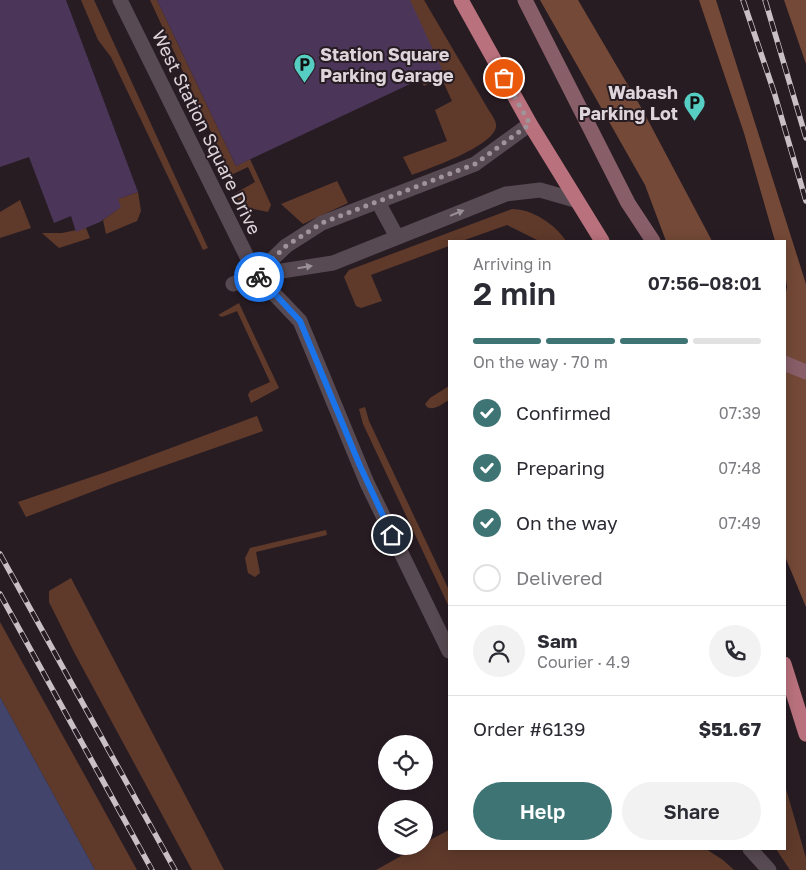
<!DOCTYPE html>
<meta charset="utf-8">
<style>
:root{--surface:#fff;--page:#f2f2f3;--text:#2b2b33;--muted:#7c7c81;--line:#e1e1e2;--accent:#3e7474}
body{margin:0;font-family:"Golos Text",sans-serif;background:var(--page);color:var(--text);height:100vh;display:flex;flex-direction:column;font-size:19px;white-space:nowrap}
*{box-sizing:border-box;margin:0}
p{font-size:16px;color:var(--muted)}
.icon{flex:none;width:28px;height:28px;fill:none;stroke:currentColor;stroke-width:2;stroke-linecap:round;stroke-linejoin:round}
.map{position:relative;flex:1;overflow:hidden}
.side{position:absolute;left:448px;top:240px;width:338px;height:610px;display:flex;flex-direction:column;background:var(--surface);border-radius:0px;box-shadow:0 2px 12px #0003}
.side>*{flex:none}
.controls{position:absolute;left:378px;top:735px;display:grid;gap:10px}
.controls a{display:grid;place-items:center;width:55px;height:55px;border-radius:50%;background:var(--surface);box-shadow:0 2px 12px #0003;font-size:25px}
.pin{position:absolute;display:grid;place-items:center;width:42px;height:42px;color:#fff;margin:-21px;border:2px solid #fff;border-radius:50%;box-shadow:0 1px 5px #0007}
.courier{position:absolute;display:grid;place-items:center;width:50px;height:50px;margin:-25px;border:4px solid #1a73e8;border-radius:50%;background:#fff;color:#222;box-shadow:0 1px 6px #0007}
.head em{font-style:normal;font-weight:600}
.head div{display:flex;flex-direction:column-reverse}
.head{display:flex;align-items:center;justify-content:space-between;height:85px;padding:0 25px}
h1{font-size:32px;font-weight:600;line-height:38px}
.bar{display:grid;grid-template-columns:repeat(4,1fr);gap:8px 5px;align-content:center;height:60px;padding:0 25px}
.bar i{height:6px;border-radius:4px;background:var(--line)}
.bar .on{background:var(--accent)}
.bar p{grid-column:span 4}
.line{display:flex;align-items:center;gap:12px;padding:0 25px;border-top:1px solid var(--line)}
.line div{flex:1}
.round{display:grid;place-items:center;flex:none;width:52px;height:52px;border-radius:26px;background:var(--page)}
ol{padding:0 25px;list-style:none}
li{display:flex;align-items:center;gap:15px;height:55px}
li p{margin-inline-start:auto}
li .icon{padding:5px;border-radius:50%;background:var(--accent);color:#fff;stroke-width:4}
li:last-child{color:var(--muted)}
li i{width:28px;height:28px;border:2px solid var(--line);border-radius:50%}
.button{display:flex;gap:10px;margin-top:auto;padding:10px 25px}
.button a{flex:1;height:58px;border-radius:30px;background:var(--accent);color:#fff;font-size:20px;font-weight:600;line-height:58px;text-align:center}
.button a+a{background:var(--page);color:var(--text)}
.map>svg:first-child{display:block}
</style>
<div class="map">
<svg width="806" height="870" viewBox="0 0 806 870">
<rect width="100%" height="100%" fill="#281c23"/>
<!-- green -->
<g fill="#5f3a2b">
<polygon points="81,0 94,0 208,248 203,250 111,57 98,40"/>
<path d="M150,0H157L236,166L250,159L271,205L268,212C253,209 241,208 234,194L255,182L248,167L231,175Z"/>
<path d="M410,0H424L488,109C491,114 497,121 496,127C492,147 430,168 412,175L403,157L447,141L435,110L452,101L441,77L424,86L420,79Z"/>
<polygon points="337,181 348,203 303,224 281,204"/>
<polygon points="138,192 141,211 137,221 106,234 103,220 118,209 118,199"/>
<polygon points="20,200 31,228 0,238 0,212"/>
<path d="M512,209C532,209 555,224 566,241H539L507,225L462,241H449V246L371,275L382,301L361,308L356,306L344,277L349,270Z"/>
<polygon points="86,228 90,238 59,248 42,233 62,233"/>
<polygon points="239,303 279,388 251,403 248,395 250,391 270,382 237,311 222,317 218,315"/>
<path d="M449,386V400C442,404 434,411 427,407L425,404L430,398Z"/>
<polygon points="365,407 369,421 449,590 449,607 363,424 359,409"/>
<polygon points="257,416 263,431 112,484 26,517 18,502 109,471"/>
<polygon points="326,530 327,535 256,552 260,573 255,577 248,573 245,558 250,548"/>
<polygon points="71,578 205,833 224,870 192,870 74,652 49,602 49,591"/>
<polygon points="0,622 137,870 95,870 0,697"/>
<polygon points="784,782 806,858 806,870 790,870 776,849 784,849"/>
<polygon points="449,830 449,849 706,849 723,860 734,870 376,870 419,846 424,846 424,843"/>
</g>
<!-- forest -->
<g fill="#744937">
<polygon points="540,0 578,0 642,109 712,241 666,241 645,185"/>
<polygon points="699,0 716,0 806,284 806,607 784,554 784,300 787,287 784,267 784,241 775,241 744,133"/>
<polygon points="784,0 806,0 806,64"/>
</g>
<!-- water -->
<polygon fill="#42446b" points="0,697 95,870 0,870"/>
<!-- building -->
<g fill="#4b3559">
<polygon points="0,0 66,0 138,192 118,199 121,207 100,222 76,232 71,216 54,223 29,157 0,167"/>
<polygon points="157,0 410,0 442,69 236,166"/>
</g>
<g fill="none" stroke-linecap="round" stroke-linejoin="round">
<!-- street -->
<g stroke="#584a52" stroke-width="15">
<polyline points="120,0 256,275 300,321 367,483 449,651"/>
<polyline points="378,202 397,237"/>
<polyline points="256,275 286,246 322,223 475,164 530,124"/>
<polyline points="233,284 256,275 333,263 506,194 540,190 575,200"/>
<polyline points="750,849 769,870"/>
</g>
<!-- secondary -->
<g stroke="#885e68" stroke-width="15">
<polyline points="525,0 628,203 653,241"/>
<polyline points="784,363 806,372"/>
</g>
<!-- primary -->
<g stroke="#b9727d" stroke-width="15">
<polyline points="461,0 530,124 602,241"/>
<polyline points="784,664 806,734"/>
</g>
<defs>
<g id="rail">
<polyline points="743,0 774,92 806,201"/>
<polyline points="765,0 806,138"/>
<polyline points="0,554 175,870"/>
<polyline points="0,594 152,870"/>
</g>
</defs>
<!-- rail casing -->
<use href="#rail" stroke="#c8c0c5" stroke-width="5.5"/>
<!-- rail -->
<use href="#rail" stroke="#281c23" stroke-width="4" stroke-dasharray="11" stroke-linecap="butt"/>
</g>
<!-- one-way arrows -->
<defs><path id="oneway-solid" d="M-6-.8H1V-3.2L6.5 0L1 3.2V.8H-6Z" transform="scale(1.25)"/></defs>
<g fill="#9a9096">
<use href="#oneway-solid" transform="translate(457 213) rotate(-22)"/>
<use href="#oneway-solid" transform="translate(305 267) rotate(-9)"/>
</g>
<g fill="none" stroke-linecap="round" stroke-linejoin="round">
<!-- done -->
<polyline stroke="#9e949a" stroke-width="5" stroke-dasharray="0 9" points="259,277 256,275 286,246 322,223 475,164 530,124 504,78"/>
<!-- route -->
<polyline stroke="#1a73e8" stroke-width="6" points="259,277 300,321 360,466 392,535"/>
</g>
<!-- icons -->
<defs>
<symbol id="parking-pin" viewBox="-11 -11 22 30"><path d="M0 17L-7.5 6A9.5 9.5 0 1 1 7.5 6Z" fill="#56cec4" stroke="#281c23"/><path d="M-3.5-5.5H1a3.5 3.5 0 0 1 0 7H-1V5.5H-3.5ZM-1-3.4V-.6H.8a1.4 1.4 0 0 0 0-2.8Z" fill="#111"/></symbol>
</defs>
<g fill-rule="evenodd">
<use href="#parking-pin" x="292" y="52" width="25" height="34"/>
<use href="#parking-pin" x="682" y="90" width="25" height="34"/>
</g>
<g text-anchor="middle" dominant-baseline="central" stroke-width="4" stroke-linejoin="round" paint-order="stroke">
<!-- poi labels -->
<g font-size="18" font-weight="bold" fill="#ddd5da" stroke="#281c23" text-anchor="start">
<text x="320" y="54">Station Square<tspan x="320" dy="21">Parking Garage</tspan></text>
<text x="678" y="92" text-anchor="end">Wabash<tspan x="678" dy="21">Parking Lot</tspan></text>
</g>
<!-- street labels -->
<g font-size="18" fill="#ddd5da" stroke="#281c23">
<text transform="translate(207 132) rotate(64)">West Station Square Drive</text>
</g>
</g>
</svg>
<div class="controls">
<a><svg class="icon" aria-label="locate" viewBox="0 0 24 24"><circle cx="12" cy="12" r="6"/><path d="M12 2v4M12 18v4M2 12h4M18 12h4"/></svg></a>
<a><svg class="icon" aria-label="layers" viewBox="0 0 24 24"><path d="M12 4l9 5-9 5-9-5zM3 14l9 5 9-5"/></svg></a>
</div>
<div class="pin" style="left:504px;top:78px;background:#ea580c"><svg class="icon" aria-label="bag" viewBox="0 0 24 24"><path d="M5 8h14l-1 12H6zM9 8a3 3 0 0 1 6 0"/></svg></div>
<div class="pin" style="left:392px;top:535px;background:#1f2937"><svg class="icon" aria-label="home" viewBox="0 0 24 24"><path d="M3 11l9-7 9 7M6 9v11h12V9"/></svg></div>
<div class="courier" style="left:259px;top:277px"><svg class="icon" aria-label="bike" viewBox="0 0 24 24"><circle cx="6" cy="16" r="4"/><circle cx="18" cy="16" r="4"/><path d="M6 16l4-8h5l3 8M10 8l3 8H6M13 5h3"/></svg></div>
<section class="side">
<div class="head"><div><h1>2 min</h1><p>Arriving in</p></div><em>07:56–08:01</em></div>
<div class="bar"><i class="on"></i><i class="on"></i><i class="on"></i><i></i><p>On the way · 70 m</p></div>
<ol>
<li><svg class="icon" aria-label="check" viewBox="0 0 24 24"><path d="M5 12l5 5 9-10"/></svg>Confirmed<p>07:39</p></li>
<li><svg class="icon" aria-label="check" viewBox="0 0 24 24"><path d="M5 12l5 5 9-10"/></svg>Preparing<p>07:48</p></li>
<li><svg class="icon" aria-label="check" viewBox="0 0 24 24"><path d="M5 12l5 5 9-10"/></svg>On the way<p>07:49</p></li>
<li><i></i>Delivered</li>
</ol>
<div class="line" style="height:90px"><a class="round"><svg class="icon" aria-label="person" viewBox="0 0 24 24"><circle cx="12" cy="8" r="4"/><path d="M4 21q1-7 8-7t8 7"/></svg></a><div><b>Sam</b><p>Courier · 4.9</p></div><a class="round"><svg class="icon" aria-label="phone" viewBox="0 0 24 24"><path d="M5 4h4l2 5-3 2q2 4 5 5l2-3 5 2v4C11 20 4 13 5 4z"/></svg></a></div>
<div class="line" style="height:65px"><div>Order #6139</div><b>$51.67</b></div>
<div class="button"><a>Help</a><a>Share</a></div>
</section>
</div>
